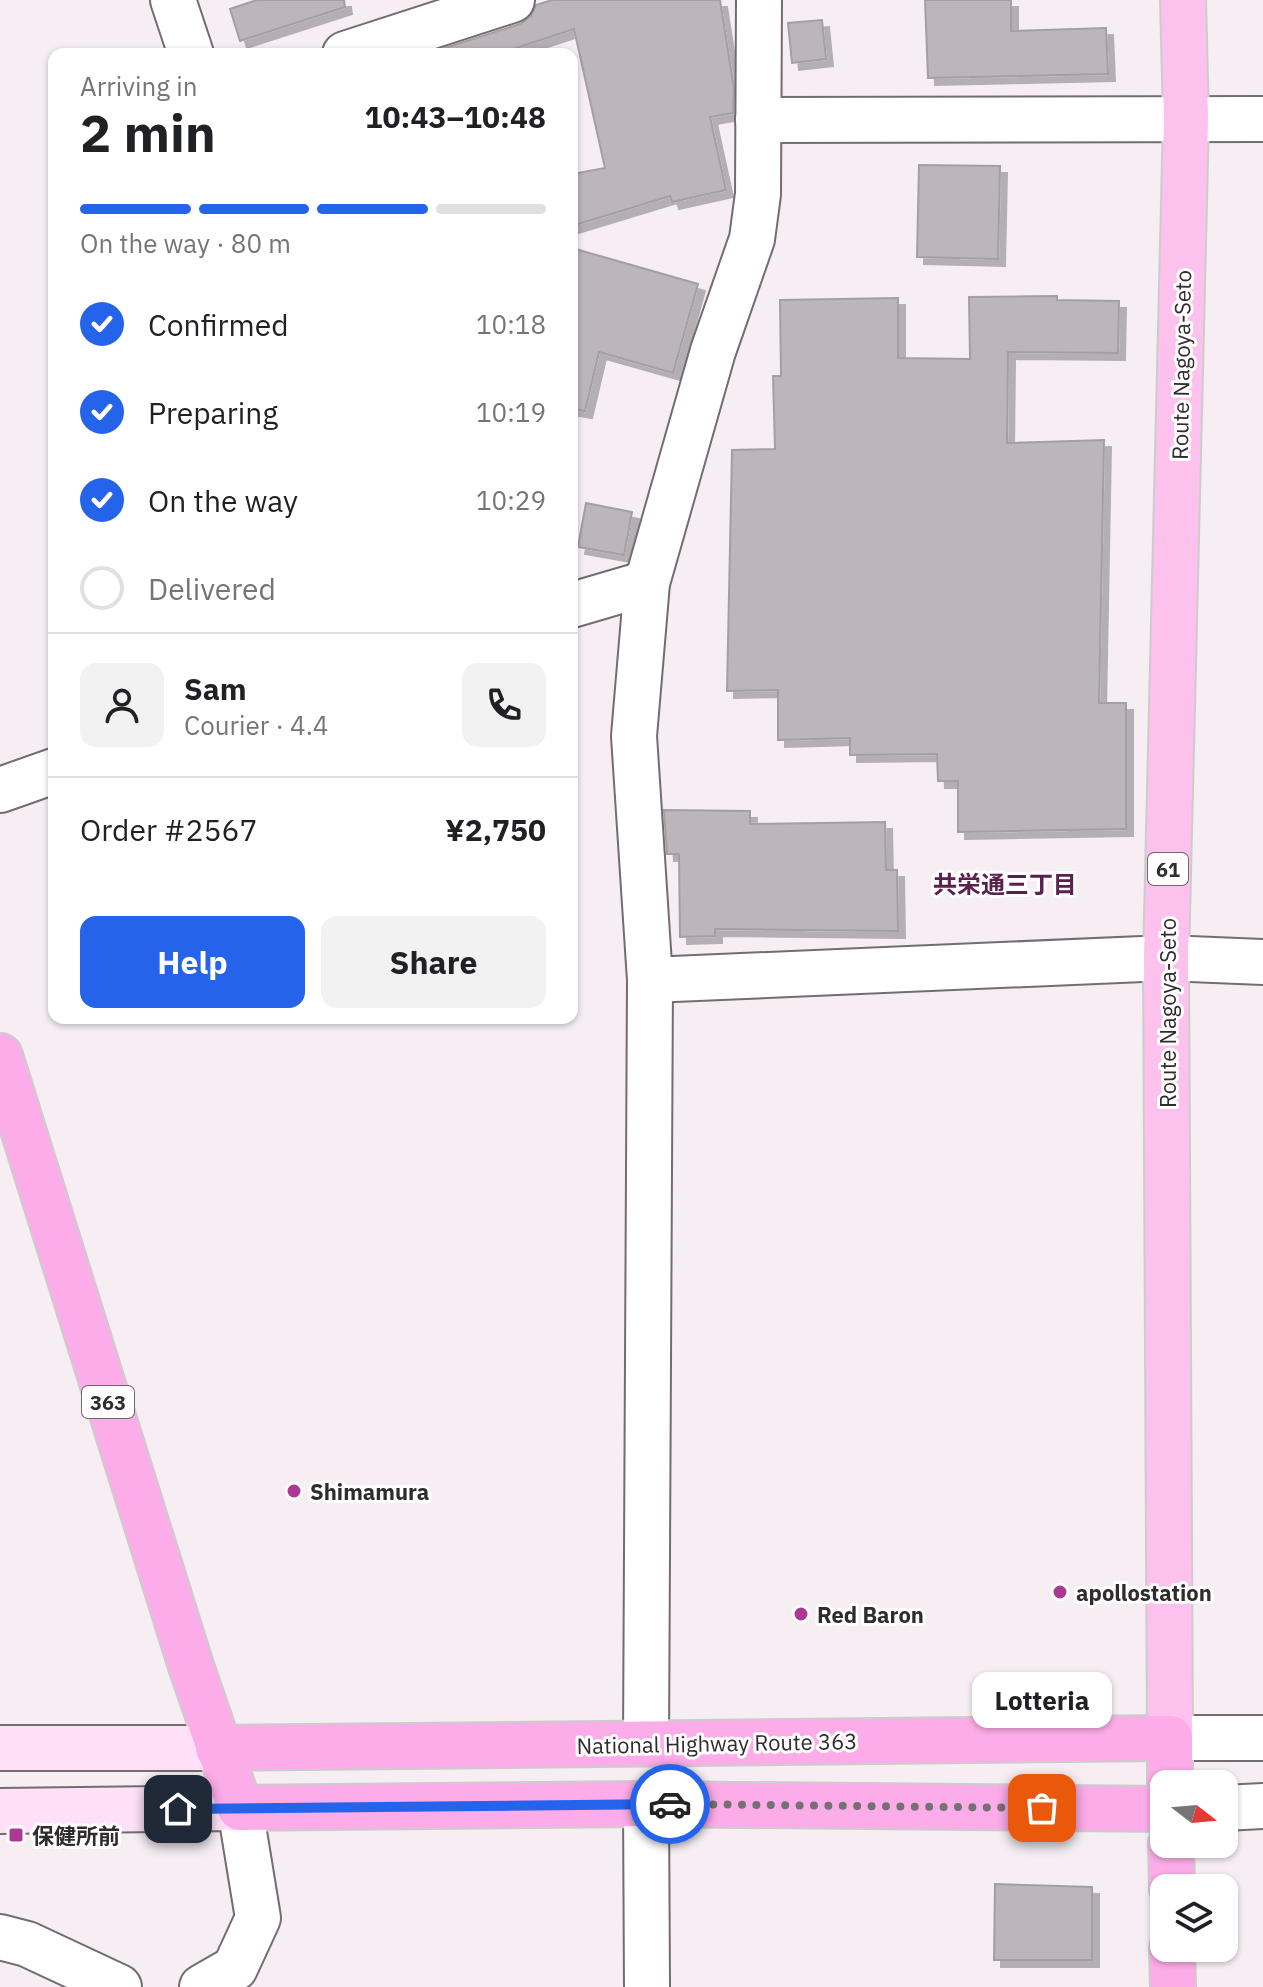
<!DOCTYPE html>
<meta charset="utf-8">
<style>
:root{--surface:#fff;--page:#f2f2f2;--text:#202124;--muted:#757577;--line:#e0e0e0;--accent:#2563eb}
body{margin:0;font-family:"IBM Plex Sans","Noto Sans JP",sans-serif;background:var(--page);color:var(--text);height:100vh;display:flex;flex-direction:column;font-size:30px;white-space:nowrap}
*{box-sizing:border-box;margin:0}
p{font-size:26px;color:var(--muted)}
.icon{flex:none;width:44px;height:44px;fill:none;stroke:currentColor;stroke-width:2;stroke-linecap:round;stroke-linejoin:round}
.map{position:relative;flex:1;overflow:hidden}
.details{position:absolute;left:48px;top:48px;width:530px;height:976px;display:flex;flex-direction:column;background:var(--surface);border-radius:16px;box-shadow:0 2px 6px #0004}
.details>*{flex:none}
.needle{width:52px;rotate:106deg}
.tools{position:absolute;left:1150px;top:1770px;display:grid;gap:16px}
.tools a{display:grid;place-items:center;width:88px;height:88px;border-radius:16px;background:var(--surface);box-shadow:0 2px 6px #0004;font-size:40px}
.pin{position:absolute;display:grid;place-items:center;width:68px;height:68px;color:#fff;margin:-34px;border-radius:16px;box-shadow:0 4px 12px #0006}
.courier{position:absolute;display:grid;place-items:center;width:80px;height:80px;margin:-40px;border:6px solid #2563eb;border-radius:50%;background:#fff;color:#222;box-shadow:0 2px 10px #0007}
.bubble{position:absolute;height:56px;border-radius:16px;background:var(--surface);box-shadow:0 2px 6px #0004;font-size:26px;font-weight:700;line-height:56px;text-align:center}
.headline em{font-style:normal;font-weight:700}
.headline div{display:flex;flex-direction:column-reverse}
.headline{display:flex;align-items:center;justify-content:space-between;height:136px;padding:0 32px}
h1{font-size:52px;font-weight:700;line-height:60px}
.bar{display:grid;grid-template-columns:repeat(4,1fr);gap:12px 8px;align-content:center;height:96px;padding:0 32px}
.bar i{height:10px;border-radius:6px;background:var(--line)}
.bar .current{background:var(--accent)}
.bar p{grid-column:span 4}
.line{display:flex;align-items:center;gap:20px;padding:0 32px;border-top:2px solid var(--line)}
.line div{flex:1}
.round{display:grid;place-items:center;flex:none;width:84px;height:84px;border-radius:16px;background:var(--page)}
ol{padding:0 32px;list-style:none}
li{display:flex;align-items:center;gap:24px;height:88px}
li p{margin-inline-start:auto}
li .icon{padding:8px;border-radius:50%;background:var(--accent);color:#fff;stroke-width:4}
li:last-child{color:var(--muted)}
li i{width:44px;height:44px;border:4px solid var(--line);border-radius:50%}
.primary-button{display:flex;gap:16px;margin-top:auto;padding:16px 32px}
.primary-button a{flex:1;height:92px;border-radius:16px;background:var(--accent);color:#fff;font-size:32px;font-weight:700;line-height:92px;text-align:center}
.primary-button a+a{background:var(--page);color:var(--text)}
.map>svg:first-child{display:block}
</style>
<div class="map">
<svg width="1263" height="1987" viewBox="0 0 1263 1987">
<defs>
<filter id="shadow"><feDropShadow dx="7" dy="7" stdDeviation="0" flood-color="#0004"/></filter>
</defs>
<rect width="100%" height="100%" fill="#f6eef3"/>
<!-- building -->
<g fill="#bcb5b9" stroke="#a59ea3" stroke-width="2" filter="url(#shadow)">
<polygon points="257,0 344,0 345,7 240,41 230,9"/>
<polygon points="552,0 720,0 734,89 733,113 710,117 726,190 672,202 670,196 572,226 572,174 605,168 574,29 498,54 426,54 520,24 531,16 536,5"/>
<polygon points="925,0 1011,0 1011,31 1106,28 1108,74 928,78"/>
<polygon points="822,20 826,59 792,63 788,23"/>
<polygon points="919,165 1000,166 998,259 917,257"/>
<polygon points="572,248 698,284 673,373 599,352 585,411 572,409"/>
<polygon points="1057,296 1057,300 1119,301 1118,353 1008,352 1007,443 1104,440 1099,703 1126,703 1126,829 958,832 958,781 938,781 937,754 850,755 850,738 778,740 778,690 727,691 732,450 775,449 773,376 781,376 780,300 898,298 898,358 970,359 969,297"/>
<polygon points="586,503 632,512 624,555 578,547"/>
<polygon points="664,810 750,811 750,824 885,822 886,870 897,870 898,931 715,929 715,936 680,937 679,854 667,854"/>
<polygon points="995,1884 1092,1887 1092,1960 994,1960"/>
</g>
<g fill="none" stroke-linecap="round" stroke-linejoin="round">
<defs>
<g id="minor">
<polyline points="173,0 191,54"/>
<polyline points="345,54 512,0"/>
<polyline points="758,120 1263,119"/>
<polyline points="572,605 647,583"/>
<polyline points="0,790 54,771"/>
<polyline points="650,980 1166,958 1263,962"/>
<polyline points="646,1743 650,980 634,736 647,583 713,351 752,239 758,194 759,0"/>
<polyline points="646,1804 647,1987"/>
<polyline points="0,1937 27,1944 119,1987"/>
<polyline points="202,1987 235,1968 258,1918 240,1808"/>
</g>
<g id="tertiary">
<polyline points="1170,1738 1263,1738"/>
<polyline points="1224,1808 1263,1806"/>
</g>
<g id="secondary">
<polyline points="0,1748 218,1748"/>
<polyline points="0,1811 240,1808"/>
</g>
<polyline id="primary" points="1170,1738 1166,958 1186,118 1183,0"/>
<g id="trunk">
<polyline points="0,1056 191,1666 240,1808 646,1804 1164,1809"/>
<polyline points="218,1748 1170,1738 1170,1784"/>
<polyline points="1171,1844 1172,1888"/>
<polyline points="1172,1948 1173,1987"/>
</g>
</defs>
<!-- minor casing -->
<use href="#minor" stroke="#736c71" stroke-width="48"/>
<!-- tertiary casing -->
<use href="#tertiary" stroke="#736c71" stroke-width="48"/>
<!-- secondary casing -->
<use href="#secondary" stroke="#736c71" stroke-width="48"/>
<!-- primary casing -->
<use href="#primary" stroke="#cdcccd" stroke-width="48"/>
<!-- trunk casing -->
<use href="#trunk" stroke="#cdcccd" stroke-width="48"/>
<!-- minor -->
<use href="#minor" stroke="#fff" stroke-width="44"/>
<!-- tertiary -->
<use href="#tertiary" stroke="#fff" stroke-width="44"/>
<!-- secondary -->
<use href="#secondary" stroke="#fee0f7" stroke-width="44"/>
<!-- primary -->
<use href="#primary" stroke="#fdc1ee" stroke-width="44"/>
<!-- trunk -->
<use href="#trunk" stroke="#fcace8" stroke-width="44"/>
</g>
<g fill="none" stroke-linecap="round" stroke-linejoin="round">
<!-- done -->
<polyline stroke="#757073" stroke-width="8" stroke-dasharray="0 14.4" points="670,1804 1042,1808"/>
<!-- route -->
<polyline stroke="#2563eb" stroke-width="10" points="178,1809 670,1804"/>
</g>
<!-- markers -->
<g fill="#ab3994" stroke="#fffdfe" stroke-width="3">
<circle cx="294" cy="1491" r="8"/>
<circle cx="1060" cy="1592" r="8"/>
<circle cx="801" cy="1614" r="8"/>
<rect x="8" y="1827" width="16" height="16" rx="4"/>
</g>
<g text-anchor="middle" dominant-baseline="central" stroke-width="6" stroke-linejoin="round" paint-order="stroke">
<!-- shield labels -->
<g fill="#fffdfe" stroke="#6d6b6c" stroke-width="2">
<rect x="1148" y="853" width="40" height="32" rx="6"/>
<rect x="82" y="1386" width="52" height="32" rx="6"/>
</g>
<g font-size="20" font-weight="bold" fill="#2f2c2e">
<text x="1168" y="869">61</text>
<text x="108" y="1402">363</text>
</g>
<!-- street labels -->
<g font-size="22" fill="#2f2c2e" stroke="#fffdfe">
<text transform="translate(1181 365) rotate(-89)">Route Nagoya-Seto</text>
<text transform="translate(1167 1013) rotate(-90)">Route Nagoya-Seto</text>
<text transform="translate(717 1743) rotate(-1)">National Highway Route 363</text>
</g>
<!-- poi labels -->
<g font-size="22" font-weight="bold" fill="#2f2c2e" stroke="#fffdfe" text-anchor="start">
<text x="310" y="1491">Shimamura</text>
<text x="1076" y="1592">apollostation</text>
<text x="817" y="1614">Red Baron</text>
<text x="32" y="1835">保健所前</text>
</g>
<!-- neighbourhood labels -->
<g font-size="24" font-weight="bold" fill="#59224d" stroke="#fffdfe">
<text x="1005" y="884">共栄通三丁目</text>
</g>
</g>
</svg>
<div class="tools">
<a><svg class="needle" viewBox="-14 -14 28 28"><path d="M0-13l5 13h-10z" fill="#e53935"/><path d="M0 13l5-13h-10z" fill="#757577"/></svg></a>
<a><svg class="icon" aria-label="layers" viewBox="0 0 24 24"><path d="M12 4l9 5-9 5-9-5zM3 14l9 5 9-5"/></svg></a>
</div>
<div class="pin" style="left:1042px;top:1808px;background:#ea580c"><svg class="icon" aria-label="bag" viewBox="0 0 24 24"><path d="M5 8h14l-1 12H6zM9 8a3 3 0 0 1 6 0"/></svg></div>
<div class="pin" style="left:178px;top:1809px;background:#1f2937"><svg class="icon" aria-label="home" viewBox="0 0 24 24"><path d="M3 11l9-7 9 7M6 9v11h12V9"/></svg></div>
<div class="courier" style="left:670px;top:1804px"><svg class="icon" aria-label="car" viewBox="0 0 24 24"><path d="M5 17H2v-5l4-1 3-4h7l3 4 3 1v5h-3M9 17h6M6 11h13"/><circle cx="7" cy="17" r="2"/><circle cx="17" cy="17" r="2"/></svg></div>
<div class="bubble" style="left:972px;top:1672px;width:140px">Lotteria</div>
<section class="details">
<div class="headline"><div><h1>2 min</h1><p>Arriving in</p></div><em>10:43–10:48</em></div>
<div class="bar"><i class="current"></i><i class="current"></i><i class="current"></i><i></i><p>On the way · 80 m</p></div>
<ol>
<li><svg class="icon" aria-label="check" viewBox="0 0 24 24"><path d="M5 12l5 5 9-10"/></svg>Confirmed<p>10:18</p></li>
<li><svg class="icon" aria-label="check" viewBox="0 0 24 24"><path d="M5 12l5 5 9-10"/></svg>Preparing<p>10:19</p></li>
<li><svg class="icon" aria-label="check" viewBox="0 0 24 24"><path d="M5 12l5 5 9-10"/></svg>On the way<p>10:29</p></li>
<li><i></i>Delivered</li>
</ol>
<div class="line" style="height:144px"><a class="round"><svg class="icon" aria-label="person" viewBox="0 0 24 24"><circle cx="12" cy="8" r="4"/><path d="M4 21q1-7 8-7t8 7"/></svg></a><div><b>Sam</b><p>Courier · 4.4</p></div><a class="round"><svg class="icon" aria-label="phone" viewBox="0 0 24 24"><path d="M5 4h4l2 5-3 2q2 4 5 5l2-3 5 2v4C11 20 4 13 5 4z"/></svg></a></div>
<div class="line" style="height:104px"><div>Order #2567</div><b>¥2,750</b></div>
<div class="primary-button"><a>Help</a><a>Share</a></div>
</section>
</div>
